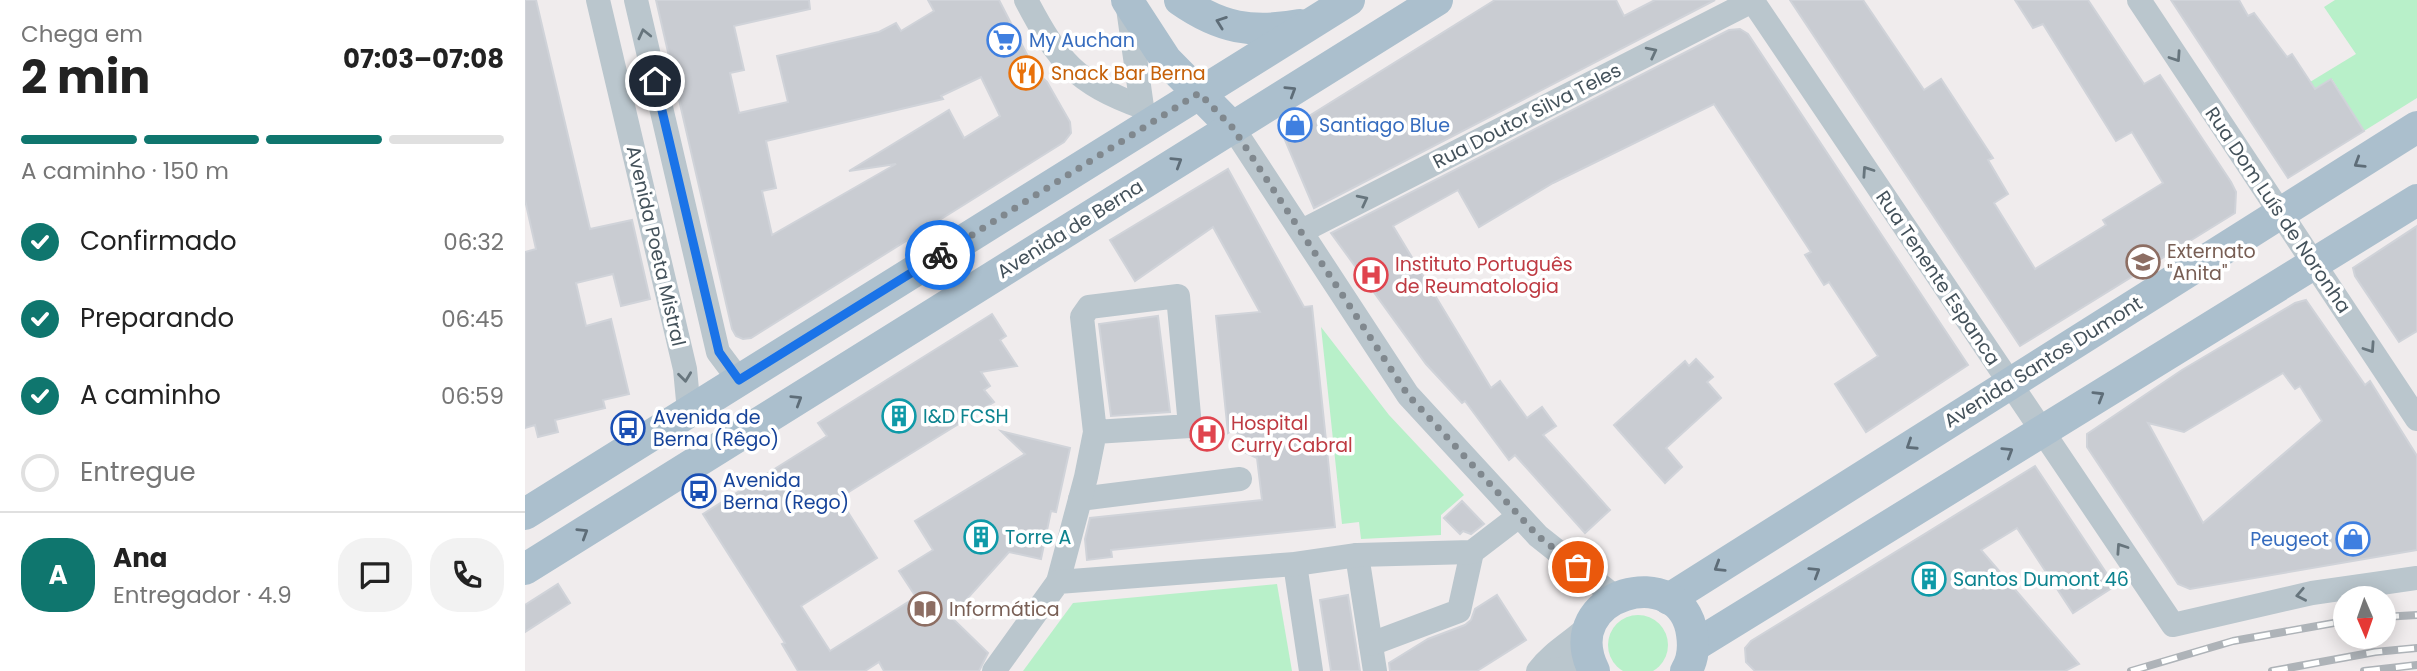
<!DOCTYPE html>
<html lang="pt">
<meta charset="utf-8">
<style>
:root{--surface:#fff;--page:#f2f2f2;--text:#222;--muted:#767676;--line:#e0e0e0;--accent:#0f766e}
body{margin:0;font-family:Poppins,sans-serif;background:var(--page);color:var(--text);height:100vh;display:flex;flex-direction:column;font-size:26px;white-space:nowrap}
*{box-sizing:border-box;margin:0}
p{font-size:23px;color:var(--muted)}
.icon{flex:none;width:38px;height:38px;fill:none;stroke:currentColor;stroke-width:2;stroke-linecap:round;stroke-linejoin:round}
.map{position:relative;flex:1;overflow:hidden}
.sheet{display:flex;flex-direction:column;background:var(--surface);width:525px}
.sheet>*{flex:none}
.needle{width:46px;rotate:178deg}
.tools{position:absolute;left:1808px;top:586px;display:grid;gap:14px}
.tools a{display:grid;place-items:center;width:63px;height:63px;border-radius:50%;background:var(--surface);box-shadow:0 4px 18px #0003;font-size:35px}
.pin{position:absolute;display:grid;place-items:center;width:60px;height:60px;color:#fff;margin:-30px;border:4px solid #fff;border-radius:50%;box-shadow:0 2px 7px #0007}
.courier{position:absolute;display:grid;place-items:center;width:70px;height:70px;margin:-35px;border:5px solid #1a73e8;border-radius:50%;background:#fff;color:#222;box-shadow:0 2px 9px #0007}
.overview em{font-style:normal;font-weight:700}
.overview div{display:flex;flex-direction:column-reverse}
.overview{display:flex;align-items:center;justify-content:space-between;height:119px;padding:0 21px}
h1{font-size:46px;font-weight:700;line-height:52px}
.bar{display:grid;grid-template-columns:repeat(4,1fr);gap:10px 7px;align-content:center;height:84px;padding:0 21px}
.bar i{height:9px;border-radius:5px;background:var(--line)}
.bar .selected{background:var(--accent)}
.bar p{grid-column:span 4}
.line{display:flex;align-items:center;gap:18px;padding:0 21px;border-top:2px solid var(--line)}
.line div{flex:1}
.round{display:grid;place-items:center;flex:none;width:74px;height:74px;border-radius:28px;background:var(--page)}
ol{padding:0 21px;list-style:none}
li{display:flex;align-items:center;gap:21px;height:77px}
li p{margin-inline-start:auto}
li .icon{padding:7px;border-radius:50%;background:var(--accent);color:#fff;stroke-width:4}
li:last-child{color:var(--muted)}
li i{width:38px;height:38px;border:4px solid var(--line);border-radius:50%}
main{display:flex;flex:1;min-height:0}
.map>svg:first-child{display:block}
</style>
<main>
<section class="sheet">
<div class="overview"><div><h1>2 min</h1><p>Chega em</p></div><em>07:03–07:08</em></div>
<div class="bar"><i class="selected"></i><i class="selected"></i><i class="selected"></i><i></i><p>A caminho · 150 m</p></div>
<ol>
<li><svg class="icon" aria-label="check" viewBox="0 0 24 24"><path d="M5 12l5 5 9-10"/></svg>Confirmado<p>06:32</p></li>
<li><svg class="icon" aria-label="check" viewBox="0 0 24 24"><path d="M5 12l5 5 9-10"/></svg>Preparando<p>06:45</p></li>
<li><svg class="icon" aria-label="check" viewBox="0 0 24 24"><path d="M5 12l5 5 9-10"/></svg>A caminho<p>06:59</p></li>
<li><i></i>Entregue</li>
</ol>
<div class="line" style="height:126px"><b class="round" style="background:var(--accent);color:#fff">A</b><div><b>Ana</b><p>Entregador · 4.9</p></div><a class="round"><svg class="icon" aria-label="chat" viewBox="0 0 24 24"><path d="M4 5h16v11H9l-5 4z"/></svg></a><a class="round"><svg class="icon" aria-label="phone" viewBox="0 0 24 24"><path d="M5 4h4l2 5-3 2q2 4 5 5l2-3 5 2v4C11 20 4 13 5 4z"/></svg></a></div>
</section>
<div class="map">
<svg width="1892" height="671" viewBox="0 0 1892 671">
<rect width="100%" height="100%" fill="#f0eced"/>
<!-- green -->
<g fill="#b8f0c9">
<polygon points="1810,0 1892,0 1892,98 1839,131 1807,79 1789,89 1785,82 1831,54 1799,7"/>
<polygon points="796,327 864,415 939,495 916,515 916,535 836,539 834,522 817,524"/>
<polygon points="752,584 767,671 498,671 548,603"/>
<circle cx="1113" cy="645" r="30"/>
</g>
<!-- building -->
<g fill="#c9ccd2" stroke="#d0d3d9" stroke-width="2" fill-rule="evenodd">
<polygon points="0,0 11,0 65,229 107,220 125,299 96,306 88,274 51,283 61,326 86,319 104,394 78,400 80,408 30,420 33,432 13,437 10,425 0,428 0,252 11,249 0,200"/>
<path d="M131,0H284L285,9L209,26L219,70L205,73L214,113L263,102L252,56L354,32L371,23L376,31L409,11L403,0H474L511,72L522,82L545,122L546,133L539,142L226,338L218,339L211,336L207,329ZM456,77L475,116L439,138L424,110L324,171L371,164L247,235L237,191L251,188L241,141L418,99L416,96Z"/>
<polygon points="970,0 1091,0 1099,16 1130,0 1190,0 789,208 757,133"/>
<polygon points="1265,0 1338,0 1399,90 1416,79 1468,158 1463,160 1483,194 1469,203 1510,269 1581,225 1578,220 1638,183 1607,132 1591,141 1518,24 1508,28 1490,0 1563,0 1619,84 1635,75 1706,182 1711,192 1710,213 1495,346"/>
<polygon points="1646,0 1714,0 1723,16 1729,13 1762,57 1767,54 1790,89 1806,79 1839,131 1763,178"/>
<polygon points="1215,29 1223,34 1443,365 1341,432 1310,384 1353,356 1304,282 1299,285 1280,255 1286,252 1189,104 1028,183 954,227 933,190 868,226 966,388 975,381 1002,418 1017,407 1031,426 1018,435 1085,510 1060,533 990,455 984,460 940,401 937,403 901,364 806,233 1204,30"/>
<polygon points="703,169 779,307 787,306 810,527 586,550 587,557 562,560 560,539 565,518 737,500 732,458 717,451 711,428 703,433 691,316 735,312 688,227 610,281 585,240"/>
<polygon points="1892,226 1892,331 1874,342 1830,276 1828,268"/>
<path d="M1781,300L1840,385L1845,381L1892,456V550L1665,589L1653,584L1562,447V434L1657,370L1770,303ZM1758,373L1770,389L1775,386L1797,421L1678,523L1623,423L1659,432Z"/>
<polygon points="467,314 481,336 475,340 492,366 456,372 465,386 459,390 469,402 314,498 352,558 276,606 305,651 391,597 374,571 408,550 390,521 500,454 476,431 545,448 531,512 526,511 516,559 484,552 440,601 443,606 426,617 463,653 454,671 359,671 354,662 340,671 273,671 257,644 260,643 178,514 302,436 293,423"/>
<polygon points="633,316 645,412 586,416 574,324"/>
<polygon points="1171,359 1188,377 1182,382 1196,398 1141,448 1157,467 1140,483 1089,425 1160,361 1164,366"/>
<polygon points="679,427 696,437 678,448 666,441 674,438"/>
<polygon points="1510,466 1590,586 1548,613 1492,528 1456,550 1554,664 1540,671 1230,671 1221,662 1220,648 1226,641"/>
<polygon points="937,501 959,524 946,534 938,531 935,534 919,518"/>
<polygon points="33,584 45,603 0,632 0,605"/>
<polygon points="823,595 835,671 806,671 795,600"/>
<polygon points="972,595 1001,640 952,671 865,671 864,663 903,639 940,625 946,620 950,609"/>
</g>
<g fill="none" stroke-linecap="round" stroke-linejoin="round">
<!-- minor -->
<g stroke="#bac6cd" stroke-width="24">
<polyline points="73,0 160,369 164,411"/>
<polyline points="111,0 193,352 214,380"/>
<path d="M501,0C533,61 551,83 617,107"/>
<polyline points="1227,0 1648,625 1787,593 1892,578"/>
<polyline points="1614,0 1892,419"/>
<polyline points="603,8 617,107 624,118"/>
<polyline points="708,128 883,395 1013,536 1090,597"/>
<polyline points="777,231 1227,1"/>
<polyline points="555,499 715,479"/>
<polyline points="832,555 850,671"/>
<polyline points="770,564 786,671"/>
<polyline points="533,582 561,477 570,432 557,317 564,307 653,296 665,426 570,432"/>
<polyline points="846,644 934,611 947,552"/>
<polyline points="469,671 533,582 770,564 832,555 947,552 994,516"/>
<path d="M1013,671C1027,652 1049,641 1066,624"/>
<polyline points="1026,671 1051,666 1068,669"/>
</g>
<!-- major -->
<g stroke="#abbfcd" stroke-width="32">
<polyline points="602,0 641,60 708,128"/>
<path d="M655,0C695,28 727,34 775,25"/>
<polyline points="0,514 824,0"/>
<polyline points="0,569 912,0"/>
<polyline points="1144,599 1892,127"/>
<polyline points="1169,646 1892,200"/>
<path d="M1069,671C1030,593 1157,559 1167,634C1169,647 1168,660 1161,671"/>
</g>
<defs>
<g id="rail">
<polyline points="1858,617 1892,615"/>
<polyline points="1606,671 1708,641 1820,621"/>
<polyline points="1747,671 1850,652 1892,648"/>
<polyline points="1839,671 1892,665"/>
</g>
</defs>
<!-- rail casing -->
<use href="#rail" stroke="#aeb3b8" stroke-width="8"/>
<!-- rail -->
<use href="#rail" stroke="#fff" stroke-width="5" stroke-dasharray="16" stroke-linecap="butt"/>
</g>
<!-- one-way arrows -->
<defs><path id="oneway-chevron" d="M-2-3.5L2.5 0L-2 3.5" fill="none" stroke-width="1.6" stroke-linecap="round" stroke-linejoin="round" transform="scale(1.75)"/></defs>
<g stroke="#5e6d78">
<use href="#oneway-chevron" transform="translate(696 22) rotate(-160)"/>
<use href="#oneway-chevron" transform="translate(766 91) rotate(-32)"/>
<use href="#oneway-chevron" transform="translate(652 162) rotate(-32)"/>
<use href="#oneway-chevron" transform="translate(1834 163) rotate(148)"/>
<use href="#oneway-chevron" transform="translate(1574 396) rotate(-31)"/>
<use href="#oneway-chevron" transform="translate(272 400) rotate(-32)"/>
<use href="#oneway-chevron" transform="translate(1386 445) rotate(147)"/>
<use href="#oneway-chevron" transform="translate(1483 452) rotate(-32)"/>
<use href="#oneway-chevron" transform="translate(58 533) rotate(-32)"/>
<use href="#oneway-chevron" transform="translate(1194 567) rotate(148)"/>
<use href="#oneway-chevron" transform="translate(1290 572) rotate(-32)"/>
</g>
<g stroke="#67757d">
<use href="#oneway-chevron" transform="translate(119 34) rotate(-103)"/>
<use href="#oneway-chevron" transform="translate(1127 52) rotate(-27)"/>
<use href="#oneway-chevron" transform="translate(1651 57) rotate(56)"/>
<use href="#oneway-chevron" transform="translate(1342 171) rotate(-124)"/>
<use href="#oneway-chevron" transform="translate(838 200) rotate(-27)"/>
<use href="#oneway-chevron" transform="translate(1845 348) rotate(56)"/>
<use href="#oneway-chevron" transform="translate(160 377) rotate(83)"/>
<use href="#oneway-chevron" transform="translate(1596 548) rotate(-124)"/>
<use href="#oneway-chevron" transform="translate(1776 595) rotate(169)"/>
</g>
<g fill="none" stroke-linecap="round" stroke-linejoin="round">
<!-- done -->
<polyline stroke="#80888e" stroke-width="7" stroke-dasharray="0 12.6" points="415,255 674,93 708,128 883,395 1013,536 1053,567"/>
<!-- route -->
<polyline stroke="#1a73e8" stroke-width="9" points="130,81 194,352 214,380 415,255"/>
</g>
<!-- icons -->
<defs>
<symbol id="supermarket-ring" viewBox="-11 -11 22 22"><circle r="9.5" fill="#fff" stroke="#3f7fe0" stroke-width="1.5"/><path d="M-6-5.5h2.5l.6 2H6L4.5 2H-2.5L-4.4-4H-6ZM-1.5 3.2a1.3 1.3 0 1 0 .1 0ZM3 3.2a1.3 1.3 0 1 0 .1 0Z" fill="#3f7fe0"/></symbol>
<symbol id="restaurant-ring" viewBox="-11 -11 22 22"><circle r="9.5" fill="#fff" stroke="#e8710a" stroke-width="1.5"/><path d="M-5-6h1v4h1v-4h1v4h1v-4h1v5L-1.5 .5V6h-2V.5L-5-1ZM5-6V6H3V1.5H1.5Q1.5-4 5-6Z" fill="#e8710a"/></symbol>
<symbol id="shop-ring" viewBox="-11 -11 22 22"><circle r="9.5" fill="#fff" stroke="#3f7fe0" stroke-width="1.5"/><path d="M-5-2.5h2.3a2.7 3.5 0 0 1 5.4 0H5L5.5 6h-11ZM-1.5-2.5h3a1.5 2.3 0 0 0-3 0Z" fill="#3f7fe0"/></symbol>
<symbol id="school-ring" viewBox="-11 -11 22 22"><circle r="9.5" fill="#fff" stroke="#8d6e63" stroke-width="1.5"/><path d="M0-5L7-2L0 1L-7-2ZM-4 1L0 2.5L4 1V4Q0 6-4 4Z" fill="#8d6e63"/></symbol>
<symbol id="hospital-ring" viewBox="-11 -11 22 22"><circle r="9.5" fill="#fff" stroke="#e0444e" stroke-width="1.5"/><path d="M-5-5h3v3.5h4V-5h3V5h-3V1.5h-4V5h-3Z" fill="#e0444e"/></symbol>
<symbol id="building-ring" viewBox="-11 -11 22 22"><circle r="9.5" fill="#fff" stroke="#0f9aa8" stroke-width="1.5"/><path d="M-4-6H4V6H1V3H-1V6H-4ZM-2.5-4.3h1.7v1.8h-1.7ZM.8-4.3h1.7v1.8H.8ZM-2.5-1h1.7V.8h-1.7ZM.8-1h1.7V.8H.8Z" fill="#0f9aa8"/></symbol>
<symbol id="bus-ring" viewBox="-11 -11 22 22"><circle r="9.5" fill="#fff" stroke="#1a4fb4" stroke-width="1.5"/><path d="M-5-6H5V4H4V6H2V4H-2V6H-4V4H-5ZM-3.5-4V0h7V-4ZM-3.5 1.2v1.5H-2V1.2ZM2 1.2v1.5H3.5V1.2Z" fill="#1a4fb4"/></symbol>
<symbol id="library-ring" viewBox="-11 -11 22 22"><circle r="9.5" fill="#fff" stroke="#8d6e63" stroke-width="1.5"/><path d="M-6-4Q-3-5.5-.7-3.5V5Q-3 3-6 4ZM6-4Q3-5.5 .7-3.5V5Q3 3 6 4Z" fill="#8d6e63"/></symbol>
</defs>
<g fill-rule="evenodd">
<use href="#supermarket-ring" x="460" y="21" width="38" height="38"/>
<use href="#restaurant-ring" x="482" y="54" width="38" height="38"/>
<use href="#shop-ring" x="751" y="106" width="38" height="38"/>
<use href="#school-ring" x="1599" y="243" width="38" height="38"/>
<use href="#hospital-ring" x="827" y="256" width="38" height="38"/>
<use href="#building-ring" x="355" y="397" width="38" height="38"/>
<use href="#bus-ring" x="84" y="409" width="38" height="38"/>
<use href="#hospital-ring" x="663" y="415" width="38" height="38"/>
<use href="#bus-ring" x="155" y="472" width="38" height="38"/>
<use href="#building-ring" x="437" y="518" width="38" height="38"/>
<use href="#shop-ring" x="1809" y="520" width="38" height="38"/>
<use href="#building-ring" x="1385" y="560" width="38" height="38"/>
<use href="#library-ring" x="381" y="590" width="38" height="38"/>
</g>
<g text-anchor="middle" dominant-baseline="central" stroke-width="7" stroke-linejoin="round" paint-order="stroke">
<!-- shop labels -->
<g font-size="19" fill="#366cbe" stroke="#fff" text-anchor="start">
<text x="504" y="40">My Auchan</text>
<text x="794" y="125">Santiago Blue</text>
<text x="1804" y="539" text-anchor="end">Peugeot</text>
</g>
<!-- food labels -->
<g font-size="19" fill="#c56008" stroke="#fff" text-anchor="start">
<text x="526" y="73">Snack Bar Berna</text>
</g>
<!-- street labels -->
<g font-size="19" fill="#44525b" stroke="#fff">
<text transform="translate(1002 116) rotate(-27)">Rua Doutor Silva Teles</text>
<text transform="translate(1753 210) rotate(56)">Rua Dom Luís de Noronha</text>
<text transform="translate(545 229) rotate(-32)">Avenida de Berna</text>
<text transform="translate(131 246) rotate(77)">Avenida Poeta Mistral</text>
<text transform="translate(1413 278) rotate(56)">Rua Tenente Espanca</text>
<text transform="translate(1518 362) rotate(-32)">Avenida Santos Dumont</text>
</g>
<!-- education labels -->
<g font-size="19" fill="#785e54" stroke="#fff" text-anchor="start">
<text x="1642" y="251">Externato<tspan x="1642" dy="22">"Anita"</tspan></text>
<text x="424" y="609">Informática</text>
</g>
<!-- health labels -->
<g font-size="19" fill="#be3a42" stroke="#fff" text-anchor="start">
<text x="870" y="264">Instituto Português<tspan x="870" dy="22">de Reumatologia</tspan></text>
<text x="706" y="423">Hospital<tspan x="706" dy="22">Curry Cabral</tspan></text>
</g>
<!-- culture labels -->
<g font-size="19" fill="#0d838f" stroke="#fff" text-anchor="start">
<text x="398" y="416">I&amp;D FCSH</text>
<text x="480" y="537">Torre A</text>
<text x="1428" y="579">Santos Dumont 46</text>
</g>
<!-- transit labels -->
<g font-size="19" fill="#164399" stroke="#fff" text-anchor="start">
<text x="128" y="417">Avenida de<tspan x="128" dy="22">Berna (Rêgo)</tspan></text>
<text x="198" y="480">Avenida<tspan x="198" dy="22">Berna (Rego)</tspan></text>
</g>
</g>
</svg>
<div class="tools">
<a><svg class="needle" viewBox="-14 -14 28 28"><path d="M0-13l5 13h-10z" fill="#e53935"/><path d="M0 13l5-13h-10z" fill="#767676"/></svg></a>
</div>
<div class="pin" style="left:1053px;top:567px;background:#ea580c"><svg class="icon" aria-label="bag" viewBox="0 0 24 24"><path d="M5 8h14l-1 12H6zM9 8a3 3 0 0 1 6 0"/></svg></div>
<div class="pin" style="left:130px;top:81px;background:#1f2937"><svg class="icon" aria-label="home" viewBox="0 0 24 24"><path d="M3 11l9-7 9 7M6 9v11h12V9"/></svg></div>
<div class="courier" style="left:415px;top:255px"><svg class="icon" aria-label="bike" viewBox="0 0 24 24"><circle cx="6" cy="16" r="4"/><circle cx="18" cy="16" r="4"/><path d="M6 16l4-8h5l3 8M10 8l3 8H6M13 5h3"/></svg></div>
</div>
</main>
